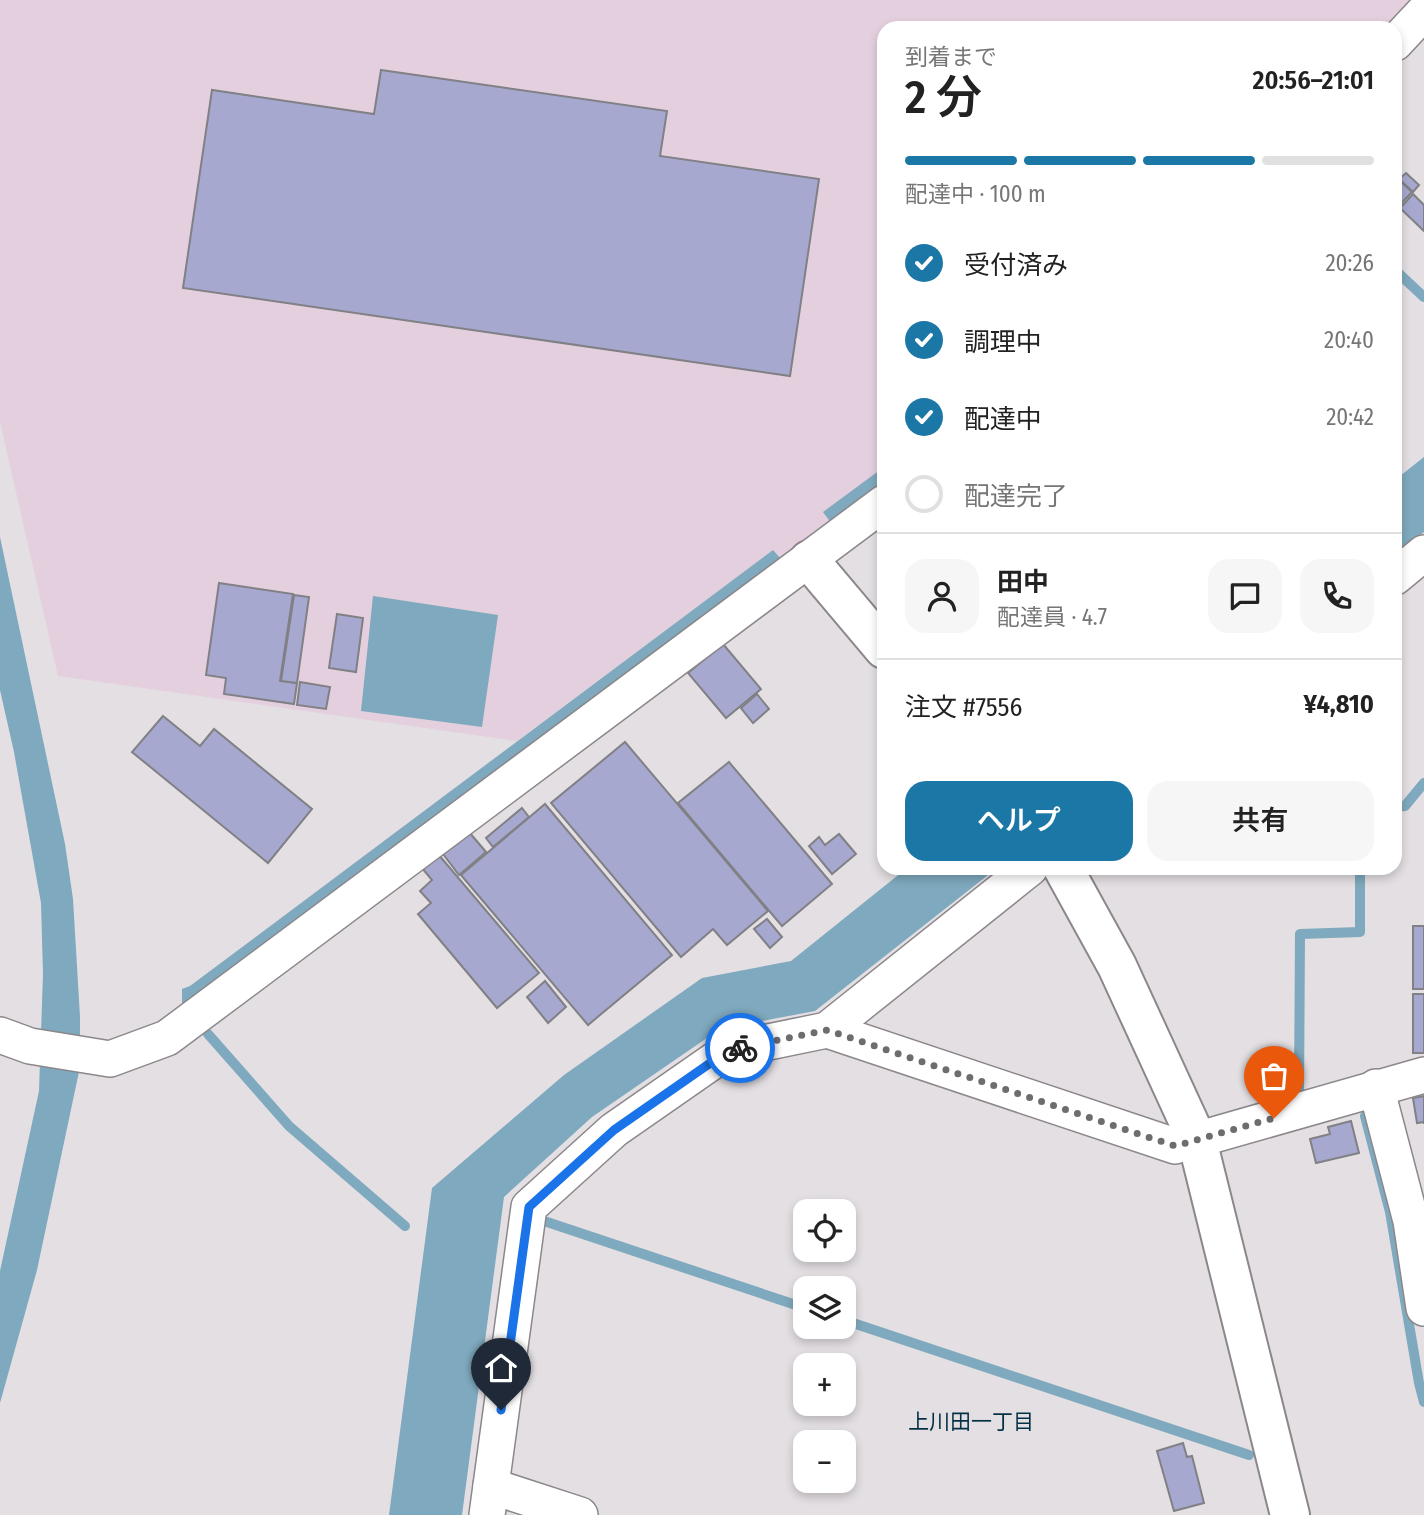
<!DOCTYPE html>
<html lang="ja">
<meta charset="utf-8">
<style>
:root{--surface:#fff;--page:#f6f6f6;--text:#222;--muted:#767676;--line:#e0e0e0;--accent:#1b77a5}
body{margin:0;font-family:"Fira Sans Condensed","Noto Sans JP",sans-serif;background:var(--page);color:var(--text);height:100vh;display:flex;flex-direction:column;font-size:26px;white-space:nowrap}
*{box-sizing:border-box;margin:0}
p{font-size:23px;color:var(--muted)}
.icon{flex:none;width:38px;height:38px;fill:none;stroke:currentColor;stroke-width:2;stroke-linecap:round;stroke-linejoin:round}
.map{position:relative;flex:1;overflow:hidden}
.details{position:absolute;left:877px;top:21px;width:525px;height:854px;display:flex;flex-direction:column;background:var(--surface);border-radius:21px;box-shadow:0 4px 10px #0003}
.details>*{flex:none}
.buttons{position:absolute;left:793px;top:1199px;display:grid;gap:14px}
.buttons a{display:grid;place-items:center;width:63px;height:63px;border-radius:14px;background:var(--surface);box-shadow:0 4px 10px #0003;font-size:35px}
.pin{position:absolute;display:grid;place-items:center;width:60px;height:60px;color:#fff;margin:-72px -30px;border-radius:50% 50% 50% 0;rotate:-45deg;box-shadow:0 0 7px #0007}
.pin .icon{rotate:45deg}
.courier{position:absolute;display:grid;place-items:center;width:70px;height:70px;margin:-35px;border:5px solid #1a73e8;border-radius:50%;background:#fff;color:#222;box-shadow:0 2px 9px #0007}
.head em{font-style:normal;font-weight:600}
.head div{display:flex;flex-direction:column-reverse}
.head{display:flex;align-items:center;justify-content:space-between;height:119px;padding:0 28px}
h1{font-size:46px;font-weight:600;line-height:52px}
.bar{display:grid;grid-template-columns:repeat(4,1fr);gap:10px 7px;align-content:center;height:84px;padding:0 28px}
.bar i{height:9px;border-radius:5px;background:var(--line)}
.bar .on{background:var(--accent)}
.bar p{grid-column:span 4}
.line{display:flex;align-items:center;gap:18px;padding:0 28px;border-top:2px solid var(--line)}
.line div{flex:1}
.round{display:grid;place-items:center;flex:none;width:74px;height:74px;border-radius:21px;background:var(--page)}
ol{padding:0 28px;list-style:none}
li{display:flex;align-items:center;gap:21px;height:77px}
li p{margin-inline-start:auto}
li .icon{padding:7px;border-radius:50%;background:var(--accent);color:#fff;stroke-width:4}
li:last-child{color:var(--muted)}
li i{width:38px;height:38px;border:4px solid var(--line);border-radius:50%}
.primary-button{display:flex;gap:14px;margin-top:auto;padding:14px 28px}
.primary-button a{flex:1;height:80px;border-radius:21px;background:var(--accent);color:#fff;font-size:28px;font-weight:600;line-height:80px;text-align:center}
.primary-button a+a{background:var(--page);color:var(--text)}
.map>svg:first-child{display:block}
</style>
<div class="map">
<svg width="1424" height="1515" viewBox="0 0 1424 1515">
<rect width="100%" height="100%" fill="#e3dfe3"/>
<!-- commercial -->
<polygon fill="#e4cfde" points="0,0 1418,0 1391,28 884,28 884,482 782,560 773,550 517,741 58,676 0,422"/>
<!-- water -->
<g fill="#7fa9be">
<polygon points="1424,457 1424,532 1395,555 1395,480"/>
<polygon points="884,467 884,484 831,523 823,512"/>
<polygon points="0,537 65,844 73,899 80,1017 80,1067 37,1270 0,1403 0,1271 39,1091 43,974 41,903 14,752 0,690"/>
<polygon points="773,550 782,560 197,1000 182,1004 182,989 190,986"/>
<polygon points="373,596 498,615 482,727 361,711"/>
<polygon points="907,868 997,868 815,1011 720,1029 592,1117 504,1197 462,1515 389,1515 432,1188 564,1075 702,978 791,961"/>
</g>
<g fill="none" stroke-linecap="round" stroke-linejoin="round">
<!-- stream -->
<g stroke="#7fa9be" stroke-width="10">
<polyline points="1395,270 1424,297"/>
<polyline points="1395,807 1405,806 1424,783"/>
<polyline points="208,1034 289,1126 405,1226"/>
<polyline points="1299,1095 1300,934 1360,932 1360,868"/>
<polyline points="1365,1116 1390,1212 1419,1383 1424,1402"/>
<polyline points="547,1222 805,1308"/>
<polyline points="844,1320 1249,1455"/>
</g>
</g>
<!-- building -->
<g fill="#a7a8cf" stroke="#808085" stroke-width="2">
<polygon points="381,70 667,111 660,156 819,179 790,376 183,288 212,90 374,114"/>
<polygon points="1406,173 1419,185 1413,192 1399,179"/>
<polygon points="1395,176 1412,192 1395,210"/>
<polygon points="1413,194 1424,205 1424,231 1400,208"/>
<polygon points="219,583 293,594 280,681 297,683 294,704 224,694 226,678 206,675"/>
<polygon points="294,595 309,597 297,683 281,681"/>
<polygon points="337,614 363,618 356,672 329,668"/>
<polygon points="723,644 761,689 726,718 688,673"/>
<polygon points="300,682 330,687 326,709 297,705"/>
<polygon points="757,694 769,709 753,723 741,708"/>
<polygon points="163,716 200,746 214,729 312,809 268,863 132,752"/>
<polygon points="625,742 768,911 727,945 713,929 681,957 551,803"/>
<polygon points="729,762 832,884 782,926 678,803"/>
<polygon points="545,804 672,955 588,1025 461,875"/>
<polygon points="522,808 529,817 493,847 486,838"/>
<polygon points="469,832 486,852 459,875 443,854"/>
<polygon points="839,834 856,854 832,874 809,846 819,837 825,845"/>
<polygon points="438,854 539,973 497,1008 418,914 431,903 420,891 432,880 422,868"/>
<polygon points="767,919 782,937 770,948 754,929"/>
<rect x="1413" y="926" width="11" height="63"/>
<polygon points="545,981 566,1007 548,1023 527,997"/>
<rect x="1413" y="994" width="11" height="59"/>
<polygon points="1424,1096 1424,1124 1424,1122 1417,1123 1413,1098"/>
<polygon points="1351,1121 1359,1153 1316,1163 1310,1139 1330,1134 1328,1127"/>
<polygon points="1183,1443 1187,1457 1192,1456 1204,1503 1174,1511 1157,1451"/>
</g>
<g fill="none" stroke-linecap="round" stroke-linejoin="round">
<defs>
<g id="street">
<polyline points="1395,43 1424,12"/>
<polyline points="1395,577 1424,553"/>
<polyline points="827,1030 1175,1146 1424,1075"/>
<polyline points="0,1035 30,1046 110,1059 167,1038 884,503"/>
<polyline points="1376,1087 1411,1221 1424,1308"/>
<polyline points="491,1486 580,1515"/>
<polyline points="487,1515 529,1207 614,1130 729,1050 827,1030 1030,868"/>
</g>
<g id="secondary">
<polyline points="809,560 884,649"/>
<polyline points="1063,868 1117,966 1197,1140 1290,1515"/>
</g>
</defs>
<!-- street casing -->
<use href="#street" stroke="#8b878a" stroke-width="38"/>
<!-- secondary casing -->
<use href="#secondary" stroke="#8b878a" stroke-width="42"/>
<!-- street -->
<use href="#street" stroke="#fff" stroke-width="35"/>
<!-- secondary -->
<use href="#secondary" stroke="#fff" stroke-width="38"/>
</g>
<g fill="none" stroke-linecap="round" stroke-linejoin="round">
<!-- done -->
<polyline stroke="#6f6c6f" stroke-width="7" stroke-dasharray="0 12.6" points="740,1048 827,1030 1175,1146 1274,1118"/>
<!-- route -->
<polyline stroke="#1a73e8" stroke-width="9" points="501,1410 529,1207 614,1130 729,1050 740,1048"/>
</g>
<g text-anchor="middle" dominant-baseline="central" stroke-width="5" stroke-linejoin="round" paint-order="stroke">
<!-- neighbourhood labels -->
<g font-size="21" fill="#043046" stroke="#e3dfe3">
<text x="971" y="1422">上川田一丁目</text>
</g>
</g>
</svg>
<div class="buttons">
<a><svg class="icon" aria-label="locate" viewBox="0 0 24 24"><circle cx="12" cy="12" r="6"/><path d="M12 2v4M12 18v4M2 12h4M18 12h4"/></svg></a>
<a><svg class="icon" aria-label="layers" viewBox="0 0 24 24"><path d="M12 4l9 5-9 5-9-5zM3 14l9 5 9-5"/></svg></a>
<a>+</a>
<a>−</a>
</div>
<div class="pin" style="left:1274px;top:1118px;background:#ea580c"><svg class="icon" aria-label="bag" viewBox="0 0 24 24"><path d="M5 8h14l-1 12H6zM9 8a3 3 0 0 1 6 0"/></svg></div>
<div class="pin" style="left:501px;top:1410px;background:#1f2937"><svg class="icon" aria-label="home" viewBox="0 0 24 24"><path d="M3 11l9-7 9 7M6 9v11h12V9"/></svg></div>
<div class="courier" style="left:740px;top:1048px"><svg class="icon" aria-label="bike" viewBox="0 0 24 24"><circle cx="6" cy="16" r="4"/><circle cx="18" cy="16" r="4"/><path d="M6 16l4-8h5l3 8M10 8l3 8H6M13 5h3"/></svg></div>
<section class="details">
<div class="head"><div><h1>2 分</h1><p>到着まで</p></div><em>20:56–21:01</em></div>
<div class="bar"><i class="on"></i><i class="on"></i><i class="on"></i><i></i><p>配達中 · 100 m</p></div>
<ol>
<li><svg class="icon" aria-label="check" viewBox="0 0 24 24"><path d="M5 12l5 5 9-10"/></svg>受付済み<p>20:26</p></li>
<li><svg class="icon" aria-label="check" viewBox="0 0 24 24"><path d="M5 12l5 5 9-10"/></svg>調理中<p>20:40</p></li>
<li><svg class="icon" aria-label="check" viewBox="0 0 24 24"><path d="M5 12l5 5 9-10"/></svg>配達中<p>20:42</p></li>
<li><i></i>配達完了</li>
</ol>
<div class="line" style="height:126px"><a class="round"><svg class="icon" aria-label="person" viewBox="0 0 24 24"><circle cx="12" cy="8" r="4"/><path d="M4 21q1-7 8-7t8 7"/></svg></a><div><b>田中</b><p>配達員 · 4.7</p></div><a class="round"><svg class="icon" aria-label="chat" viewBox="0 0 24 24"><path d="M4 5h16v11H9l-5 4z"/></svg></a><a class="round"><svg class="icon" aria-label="phone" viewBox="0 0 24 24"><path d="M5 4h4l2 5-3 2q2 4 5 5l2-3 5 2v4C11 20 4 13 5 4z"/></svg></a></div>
<div class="line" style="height:91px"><div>注文 #7556</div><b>¥4,810</b></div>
<div class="primary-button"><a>ヘルプ</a><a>共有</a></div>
</section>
</div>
